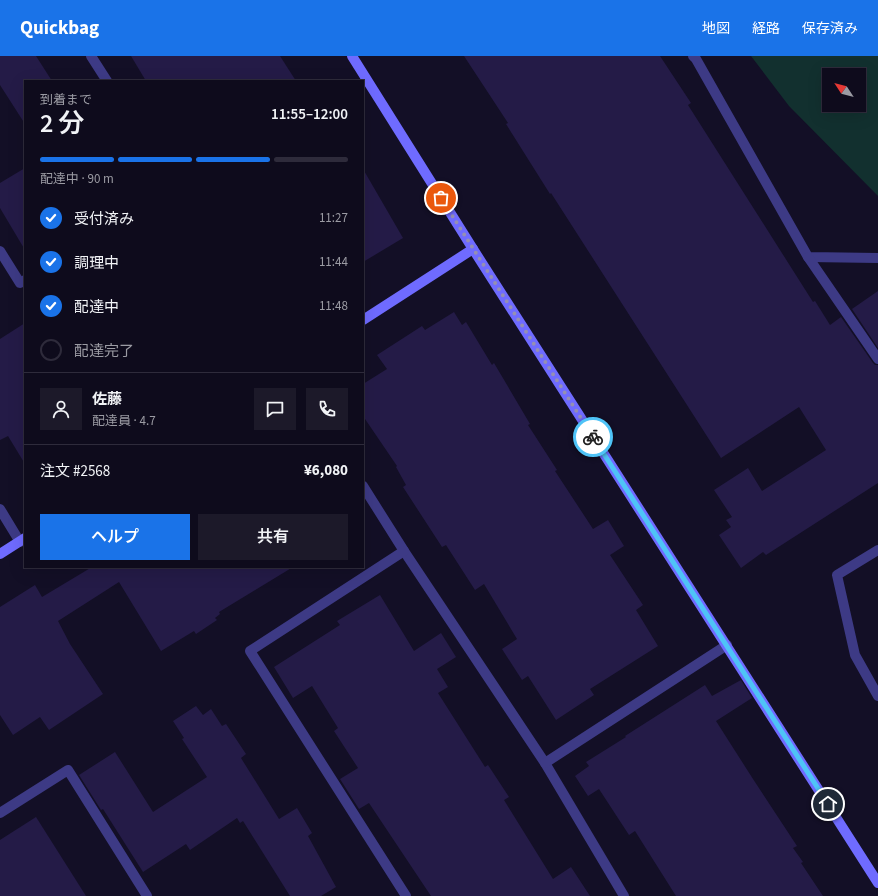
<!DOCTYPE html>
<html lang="ja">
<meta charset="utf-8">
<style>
:root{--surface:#0e0b1c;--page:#1c1929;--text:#f1f3f6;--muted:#9b9ba3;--line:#2e2b3b;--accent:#1a73e8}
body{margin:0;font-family:"Source Sans 3","Noto Sans JP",sans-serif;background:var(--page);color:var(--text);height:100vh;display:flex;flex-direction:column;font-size:15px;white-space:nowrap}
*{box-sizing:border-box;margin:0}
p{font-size:13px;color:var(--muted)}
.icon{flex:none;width:22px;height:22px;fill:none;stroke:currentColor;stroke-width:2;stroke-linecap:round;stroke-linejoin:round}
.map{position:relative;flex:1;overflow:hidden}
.side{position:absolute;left:24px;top:24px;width:340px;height:488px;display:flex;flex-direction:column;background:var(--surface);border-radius:0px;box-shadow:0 4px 16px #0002,0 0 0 1px var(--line)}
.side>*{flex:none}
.needle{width:26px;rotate:306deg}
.tools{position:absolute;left:822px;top:12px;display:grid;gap:8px}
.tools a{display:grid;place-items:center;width:44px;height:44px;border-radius:0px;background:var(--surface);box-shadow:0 4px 16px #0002,0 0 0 1px var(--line);font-size:20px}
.pin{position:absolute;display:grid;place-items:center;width:34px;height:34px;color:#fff;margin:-17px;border:2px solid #fff;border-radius:50%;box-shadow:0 1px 4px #0007}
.courier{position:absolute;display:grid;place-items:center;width:40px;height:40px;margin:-20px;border:3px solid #4fc3f7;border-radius:50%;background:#fff;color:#222;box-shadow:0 1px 5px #0007}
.headline em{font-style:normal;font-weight:600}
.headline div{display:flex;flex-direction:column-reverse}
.headline{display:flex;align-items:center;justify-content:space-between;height:68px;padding:0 16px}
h1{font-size:26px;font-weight:600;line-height:30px}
.bar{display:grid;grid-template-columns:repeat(4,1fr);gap:6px 4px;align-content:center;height:48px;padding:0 16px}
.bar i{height:5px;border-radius:3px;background:var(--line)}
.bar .selected{background:var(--accent)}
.bar p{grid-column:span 4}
.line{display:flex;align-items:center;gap:10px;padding:0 16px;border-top:1px solid var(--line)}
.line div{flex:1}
.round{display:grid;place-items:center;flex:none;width:42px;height:42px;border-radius:0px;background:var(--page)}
ol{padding:0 16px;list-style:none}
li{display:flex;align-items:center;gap:12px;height:44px}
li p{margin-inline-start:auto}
li .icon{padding:4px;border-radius:50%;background:var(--accent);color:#fff;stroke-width:4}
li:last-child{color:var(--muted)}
li i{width:22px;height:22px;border:2px solid var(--line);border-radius:50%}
.cta{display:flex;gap:8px;margin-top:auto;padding:8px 16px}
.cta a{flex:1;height:46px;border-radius:0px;background:var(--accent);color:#fff;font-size:16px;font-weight:600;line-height:46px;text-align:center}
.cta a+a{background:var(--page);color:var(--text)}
header{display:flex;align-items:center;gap:24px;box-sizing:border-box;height:56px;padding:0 20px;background:var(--accent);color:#fff}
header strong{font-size:19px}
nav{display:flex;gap:22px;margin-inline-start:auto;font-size:14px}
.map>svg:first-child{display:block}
</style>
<header>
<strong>Quickbag</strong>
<nav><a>地図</a><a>経路</a><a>保存済み</a></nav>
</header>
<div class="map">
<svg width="878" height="840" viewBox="0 0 878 840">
<rect width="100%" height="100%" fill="#130f26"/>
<!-- green -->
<path fill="#12302f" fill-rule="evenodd" d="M751,0H878V140L789,50ZM829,19H859V49H829Z"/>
<!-- building -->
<g fill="#241b47">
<polygon points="0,0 36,0 52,25 25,25 25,68 0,29"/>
<polygon points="131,0 280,0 296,25 146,25"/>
<polygon points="464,0 660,0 691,47 688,49 813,246 815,245 830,269 841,261 873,307 875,309 878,309 878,427 766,499 763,496 741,512 719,479 731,471 726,464 732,461 714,434 748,412 762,435 826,394 799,351 721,402 551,137 550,138 506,68 508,67"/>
<polygon points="25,112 25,194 0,152 0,127"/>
<polygon points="363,113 403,182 363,206"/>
<polygon points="878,235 878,292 852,253"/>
<polygon points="454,256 462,269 466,266 492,309 494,307 530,368 528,369 557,414 555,415 593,473 608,464 624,490 610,499 643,549 636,554 658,590 590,633 594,639 556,664 528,620 522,624 502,593 517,583 484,528 475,534 446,489 442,491 403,431 406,429 396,411 397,410 363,360 363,328 387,313 377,299 422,270 425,274"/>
<polygon points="25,267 25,408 8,380 0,384 0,283"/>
<polygon points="92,511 293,511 219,556 220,558 215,562 217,564 196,578 194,575 161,595 119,526 58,565 70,588 103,638 49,674 40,661 13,679 0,659 0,551 35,529 42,541"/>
<polygon points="380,539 414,595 441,577 456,601 437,613 448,631 438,637 485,711 488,709 509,741 504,744 553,823 571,811 590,840 431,840 369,747 359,753 340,723 358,712 334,675 338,672 312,630 293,642 274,611 340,569 337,565"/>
<polygon points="741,624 752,642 716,665 753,723 797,790 793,792 803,806 801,807 823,840 676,840 635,775 629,779 599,733 588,740 575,720 589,710 586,706 626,681 625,680 705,629 712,640"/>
<polygon points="196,650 203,659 211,653 222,670 226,668 246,698 241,702 279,763 297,752 312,777 308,780 336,831 321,840 290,840 243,765 240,767 237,762 190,794 186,788 143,816 103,753 101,754 79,719 115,696 153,756 207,721 182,683 184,682 173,665"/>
<polygon points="36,761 86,840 0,840 0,784"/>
</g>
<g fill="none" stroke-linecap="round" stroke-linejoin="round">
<!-- lane -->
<g stroke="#3d3a85" stroke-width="10">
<polyline points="693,0 696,3 808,201 878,202"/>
<polyline points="808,201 878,303"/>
<polyline points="878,494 837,519 855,599 878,640"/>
</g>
<!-- street -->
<g stroke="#3d3a85" stroke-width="10">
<polyline points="91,0 107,25"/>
<polyline points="0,195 20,227 25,224"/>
<polyline points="363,430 404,495 545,707 624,840"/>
<polyline points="0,453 20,486"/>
<polyline points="404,495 250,595 406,840"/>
<polyline points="545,707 727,589"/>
<polyline points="0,757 68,714 147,840"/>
</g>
<!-- secondary -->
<g stroke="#6f6bff" stroke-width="10">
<polyline points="352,0 473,193 878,827"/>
<polyline points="363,264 473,193"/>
<polyline points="0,498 25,482"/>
</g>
</g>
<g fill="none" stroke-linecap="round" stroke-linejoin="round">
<!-- done -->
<polyline stroke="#948fb3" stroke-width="4" stroke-dasharray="0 7.2" points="441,142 593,381"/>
<!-- route -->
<polyline stroke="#4fc3f7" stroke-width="5" points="593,381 828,748"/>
</g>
</svg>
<div class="tools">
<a><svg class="needle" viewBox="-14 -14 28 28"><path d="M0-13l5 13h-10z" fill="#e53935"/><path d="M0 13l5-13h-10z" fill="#9b9ba3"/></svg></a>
</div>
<div class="pin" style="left:441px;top:142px;background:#ea580c"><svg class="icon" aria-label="bag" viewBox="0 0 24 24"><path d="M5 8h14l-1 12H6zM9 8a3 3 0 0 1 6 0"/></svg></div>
<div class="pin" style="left:828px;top:748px;background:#1f2937"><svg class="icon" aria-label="home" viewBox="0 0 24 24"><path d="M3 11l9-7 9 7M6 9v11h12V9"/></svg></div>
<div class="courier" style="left:593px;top:381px"><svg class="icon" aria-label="bike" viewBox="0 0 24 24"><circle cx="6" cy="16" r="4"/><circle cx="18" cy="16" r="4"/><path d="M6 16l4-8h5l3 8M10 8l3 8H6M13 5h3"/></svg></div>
<section class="side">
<div class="headline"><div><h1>2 分</h1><p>到着まで</p></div><em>11:55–12:00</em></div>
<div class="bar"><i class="selected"></i><i class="selected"></i><i class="selected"></i><i></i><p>配達中 · 90 m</p></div>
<ol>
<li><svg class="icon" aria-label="check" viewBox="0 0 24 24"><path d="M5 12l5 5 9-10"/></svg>受付済み<p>11:27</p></li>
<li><svg class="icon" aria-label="check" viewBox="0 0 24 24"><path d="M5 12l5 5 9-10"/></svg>調理中<p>11:44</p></li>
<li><svg class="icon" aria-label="check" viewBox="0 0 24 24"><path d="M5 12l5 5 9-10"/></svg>配達中<p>11:48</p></li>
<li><i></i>配達完了</li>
</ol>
<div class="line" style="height:72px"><a class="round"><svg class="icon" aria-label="person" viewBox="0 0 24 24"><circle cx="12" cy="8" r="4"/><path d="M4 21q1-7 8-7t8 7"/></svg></a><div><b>佐藤</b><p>配達員 · 4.7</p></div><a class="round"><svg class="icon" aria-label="chat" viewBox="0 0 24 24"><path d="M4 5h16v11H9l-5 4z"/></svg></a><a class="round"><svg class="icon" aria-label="phone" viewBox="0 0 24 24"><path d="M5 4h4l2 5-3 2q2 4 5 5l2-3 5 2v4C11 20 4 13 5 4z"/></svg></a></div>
<div class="line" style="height:52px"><div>注文 #2568</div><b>¥6,080</b></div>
<div class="cta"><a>ヘルプ</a><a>共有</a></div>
</section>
</div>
